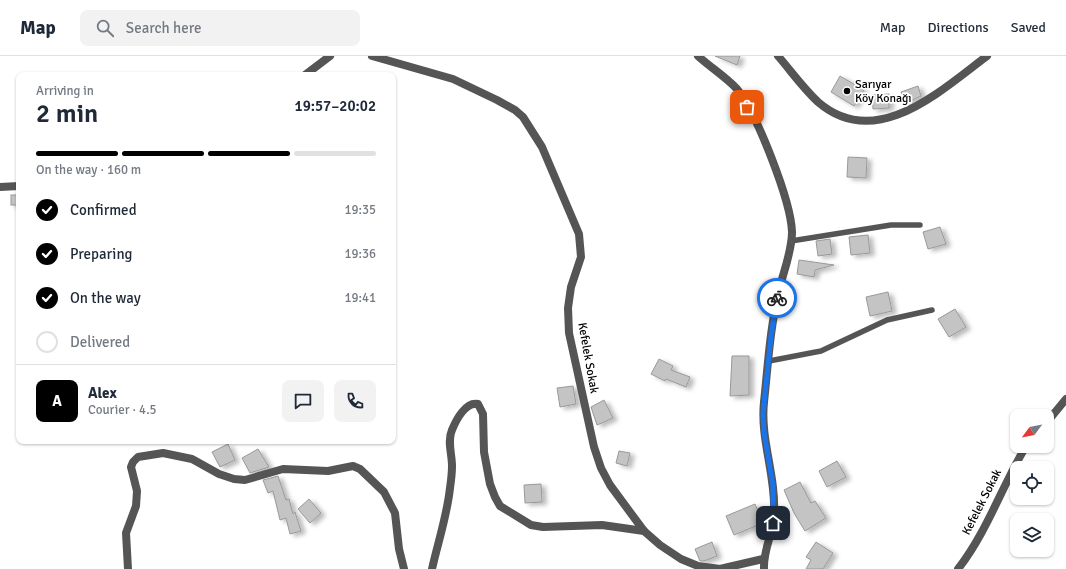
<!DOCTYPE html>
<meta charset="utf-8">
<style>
:root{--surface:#fff;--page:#f2f2f3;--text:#1f2937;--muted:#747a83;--line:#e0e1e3;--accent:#000}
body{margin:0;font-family:Signika,sans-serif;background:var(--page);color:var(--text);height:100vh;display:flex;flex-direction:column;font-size:15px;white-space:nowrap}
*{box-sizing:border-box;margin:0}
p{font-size:13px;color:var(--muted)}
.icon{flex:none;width:22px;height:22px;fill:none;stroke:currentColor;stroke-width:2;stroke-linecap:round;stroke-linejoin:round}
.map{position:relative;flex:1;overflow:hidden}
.side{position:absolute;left:16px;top:16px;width:380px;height:372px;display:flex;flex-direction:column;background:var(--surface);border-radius:8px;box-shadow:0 1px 3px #0004}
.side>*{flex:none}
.needle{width:26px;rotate:238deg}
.fabs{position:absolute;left:1010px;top:353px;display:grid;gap:8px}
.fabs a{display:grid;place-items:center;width:44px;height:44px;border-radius:8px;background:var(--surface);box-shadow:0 1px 3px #0004;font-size:20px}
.pin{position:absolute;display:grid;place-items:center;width:34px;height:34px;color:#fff;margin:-17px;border-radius:8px;box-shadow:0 2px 6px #0006}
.courier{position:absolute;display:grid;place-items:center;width:40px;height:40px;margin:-20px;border:3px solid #1a73e8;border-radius:50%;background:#fff;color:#222;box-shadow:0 1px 5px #0007}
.headline em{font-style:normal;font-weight:600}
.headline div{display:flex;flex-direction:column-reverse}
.headline{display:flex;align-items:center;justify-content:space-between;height:68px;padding:0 20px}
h1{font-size:26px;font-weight:600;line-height:30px}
.bar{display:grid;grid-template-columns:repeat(4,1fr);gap:6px 4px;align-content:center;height:48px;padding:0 20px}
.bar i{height:5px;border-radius:3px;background:var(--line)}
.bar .active{background:var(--accent)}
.bar p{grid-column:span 4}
.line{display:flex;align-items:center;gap:10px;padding:0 20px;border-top:1px solid var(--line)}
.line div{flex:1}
.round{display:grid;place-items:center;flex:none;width:42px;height:42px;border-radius:8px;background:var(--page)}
ol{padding:0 20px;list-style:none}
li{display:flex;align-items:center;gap:12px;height:44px}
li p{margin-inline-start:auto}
li .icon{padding:4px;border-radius:50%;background:var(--accent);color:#fff;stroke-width:4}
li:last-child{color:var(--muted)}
li i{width:22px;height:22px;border:2px solid var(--line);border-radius:50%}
header{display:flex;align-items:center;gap:24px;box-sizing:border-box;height:56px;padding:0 20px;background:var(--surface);border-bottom:1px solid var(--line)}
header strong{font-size:19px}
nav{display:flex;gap:22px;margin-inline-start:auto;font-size:14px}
.search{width:280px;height:36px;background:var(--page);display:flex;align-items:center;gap:10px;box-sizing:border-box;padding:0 14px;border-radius:8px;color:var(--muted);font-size:15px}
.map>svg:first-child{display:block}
</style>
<header>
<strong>Map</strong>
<div class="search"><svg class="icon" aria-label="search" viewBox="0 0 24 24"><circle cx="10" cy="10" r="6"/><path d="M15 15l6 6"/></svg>Search here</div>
<nav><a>Map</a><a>Directions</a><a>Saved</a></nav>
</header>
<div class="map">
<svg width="1066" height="513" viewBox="0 0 1066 513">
<defs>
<filter id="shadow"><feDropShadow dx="4.5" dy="2.5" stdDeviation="2" flood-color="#0004"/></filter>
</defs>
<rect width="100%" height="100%" fill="#fff"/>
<!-- building -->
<g fill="#c4c4c4" stroke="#999" filter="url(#shadow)">
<polygon points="715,0 740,0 737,9"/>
<polygon points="840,20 864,34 854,50 831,36"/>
<polygon points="918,30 921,40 906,47 901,36"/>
<polygon points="889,38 889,52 873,53 872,39"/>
<polygon points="848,101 867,102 866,122 847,121"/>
<rect x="11" y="139" width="8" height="10"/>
<polygon points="940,171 946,188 928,193 923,176"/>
<polygon points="868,179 870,197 851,199 849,181"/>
<polygon points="830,183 832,198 818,200 816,185"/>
<polygon points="799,204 834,209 815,214 814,221 797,218"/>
<polygon points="888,236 892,255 870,260 866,241"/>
<polygon points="955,253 966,271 949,281 938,263"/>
<polygon points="732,300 749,300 749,339 730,340"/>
<polygon points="659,303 673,310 671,314 690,321 686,331 666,323 665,325 651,318"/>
<polygon points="573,330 576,348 560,351 557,332"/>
<polygon points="604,344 613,362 597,369 591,351"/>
<polygon points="228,388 235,404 220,411 212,396"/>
<polygon points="258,393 269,411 250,417 242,402"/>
<polygon points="619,395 630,397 627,410 616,407"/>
<polygon points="837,405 846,421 827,431 819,415"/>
<polygon points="278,420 286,444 289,443 293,458 295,456 301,475 290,478 286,462 280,464 273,435 268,437 263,424"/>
<polygon points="800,426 811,447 815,445 826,462 805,475 794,457 784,434"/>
<polygon points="541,428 542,446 525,447 524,429"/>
<polygon points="309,443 321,457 310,467 298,453"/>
<polygon points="755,448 763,467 734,479 726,460"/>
<polygon points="712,486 717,500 704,505 700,505 695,493"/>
<polygon points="816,486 833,497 823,513 806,513 811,504 806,501"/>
</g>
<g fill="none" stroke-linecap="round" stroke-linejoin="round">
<!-- service -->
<g stroke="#555" stroke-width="5.5">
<polyline points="791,185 891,169 920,169"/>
<polyline points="769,305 821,295 887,264 932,254"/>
</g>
<!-- minor -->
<g stroke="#555" stroke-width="8">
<polyline points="372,0 453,23 497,44 515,54 523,61 542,91 579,178 581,201 571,231 568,252 569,277 594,391 601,412 610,429 644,475 660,489 681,503 698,510 720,513 763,503"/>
<polyline points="305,19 330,0"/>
<polyline points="0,131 19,130"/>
<polyline points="128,513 126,477 136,450 137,435 131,411 133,406 138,401 163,397 192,403 219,418 234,423 245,424 283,413 328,415 353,410 360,413 384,436 395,457 399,493 404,513"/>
<path d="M432,513C438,486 447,460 450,432C451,425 452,417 452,410C452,398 447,385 452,374C456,364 466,345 478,348L483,358L484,396L490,428L495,441L500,450L531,469L543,471L602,469L644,475"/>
</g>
<!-- tertiary -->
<g stroke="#555" stroke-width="8">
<path d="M698,0C710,11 726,21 737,33C757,58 791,145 792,176C792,196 783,216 779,235C770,271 768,309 764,346C760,384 776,419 774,457C774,476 763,493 764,513"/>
<path d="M778,0C791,15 803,32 818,46C876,96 940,35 987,0"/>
<polyline points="1047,366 1066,343"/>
<path d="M958,513C987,476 1002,430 1026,390"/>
</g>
</g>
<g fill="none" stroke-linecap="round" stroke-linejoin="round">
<!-- done -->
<path stroke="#595959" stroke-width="4" stroke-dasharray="0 7.2" d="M747,51C763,81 792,143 792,176C792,199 781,220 777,242"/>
<!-- route -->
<polyline stroke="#1a73e8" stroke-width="5" points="773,467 773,430 764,376 763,358 771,280 777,242"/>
</g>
<!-- markers -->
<circle fill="#000" stroke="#fff" stroke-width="1.5" cx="847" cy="35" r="4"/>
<g text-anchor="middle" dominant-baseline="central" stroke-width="3.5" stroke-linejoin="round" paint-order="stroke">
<!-- poi labels -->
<g font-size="12" fill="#000" stroke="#fff" text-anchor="start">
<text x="855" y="28">Sarıyar<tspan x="855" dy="14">Köy Konağı</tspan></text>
</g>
<!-- street labels -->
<g font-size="12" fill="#000" stroke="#fff">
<text transform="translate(588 302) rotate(80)">Kefelek Sokak</text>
<text transform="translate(982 446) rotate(-63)">Kefelek Sokak</text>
</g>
</g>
</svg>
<div class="fabs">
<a><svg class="needle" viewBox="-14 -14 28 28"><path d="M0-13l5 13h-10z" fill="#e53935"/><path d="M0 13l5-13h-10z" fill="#747a83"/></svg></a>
<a><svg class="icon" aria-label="locate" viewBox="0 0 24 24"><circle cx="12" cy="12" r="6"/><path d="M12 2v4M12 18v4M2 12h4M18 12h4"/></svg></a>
<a><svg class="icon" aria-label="layers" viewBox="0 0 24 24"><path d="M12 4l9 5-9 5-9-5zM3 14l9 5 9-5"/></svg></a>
</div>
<div class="pin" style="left:747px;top:51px;background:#ea580c"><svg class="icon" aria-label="bag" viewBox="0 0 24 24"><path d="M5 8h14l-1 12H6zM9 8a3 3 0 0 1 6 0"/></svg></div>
<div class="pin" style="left:773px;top:467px;background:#1f2937"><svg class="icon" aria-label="home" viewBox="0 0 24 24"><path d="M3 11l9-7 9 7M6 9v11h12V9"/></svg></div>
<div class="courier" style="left:777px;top:242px"><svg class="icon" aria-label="bike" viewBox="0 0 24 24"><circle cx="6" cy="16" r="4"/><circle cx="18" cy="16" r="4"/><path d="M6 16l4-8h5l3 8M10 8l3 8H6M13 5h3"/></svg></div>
<section class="side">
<div class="headline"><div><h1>2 min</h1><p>Arriving in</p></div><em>19:57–20:02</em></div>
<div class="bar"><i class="active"></i><i class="active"></i><i class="active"></i><i></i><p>On the way · 160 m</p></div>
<ol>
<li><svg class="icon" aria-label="check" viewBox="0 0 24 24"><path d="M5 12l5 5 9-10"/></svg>Confirmed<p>19:35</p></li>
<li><svg class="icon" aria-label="check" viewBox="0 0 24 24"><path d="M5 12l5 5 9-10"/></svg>Preparing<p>19:36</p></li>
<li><svg class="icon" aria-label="check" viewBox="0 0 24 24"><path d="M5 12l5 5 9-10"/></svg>On the way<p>19:41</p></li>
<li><i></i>Delivered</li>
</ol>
<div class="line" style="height:72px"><b class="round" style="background:var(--accent);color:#fff">A</b><div><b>Alex</b><p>Courier · 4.5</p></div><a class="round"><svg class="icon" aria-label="chat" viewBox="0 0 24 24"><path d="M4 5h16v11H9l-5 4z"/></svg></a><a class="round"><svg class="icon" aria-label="phone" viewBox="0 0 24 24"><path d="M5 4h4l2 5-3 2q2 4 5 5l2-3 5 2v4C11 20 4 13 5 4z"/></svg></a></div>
</section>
</div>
